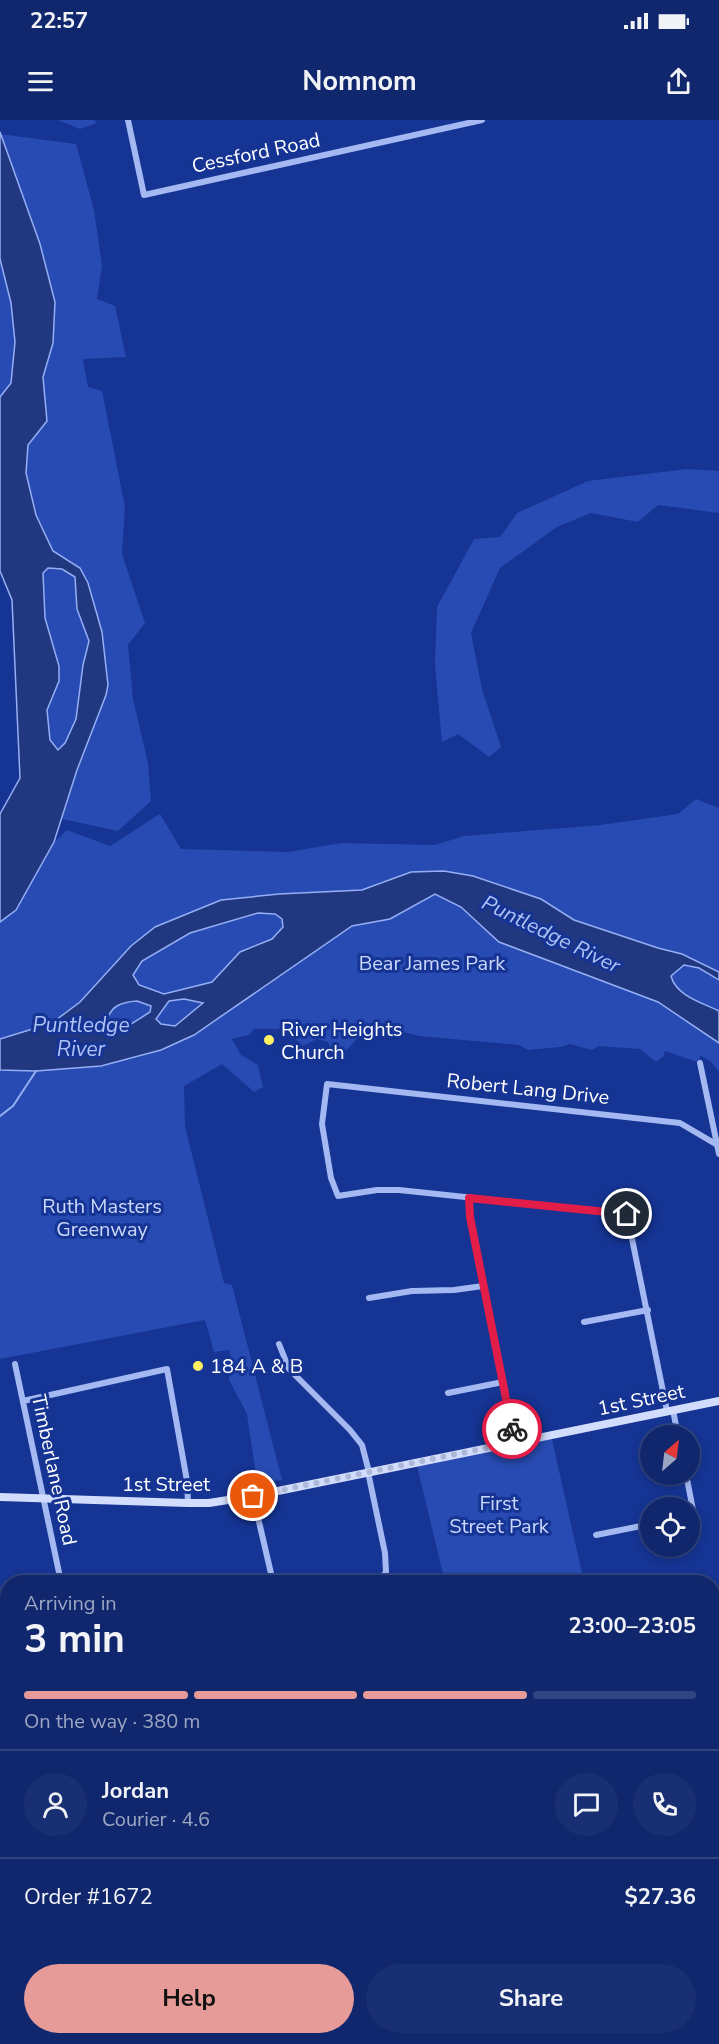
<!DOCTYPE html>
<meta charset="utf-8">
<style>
:root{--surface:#10276e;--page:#192f73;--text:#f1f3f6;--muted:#9ca5c2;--line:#304481;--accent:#e69b98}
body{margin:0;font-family:"Nunito Sans",sans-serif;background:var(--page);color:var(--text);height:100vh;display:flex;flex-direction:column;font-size:22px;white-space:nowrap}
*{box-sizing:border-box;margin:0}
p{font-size:20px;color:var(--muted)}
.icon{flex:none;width:33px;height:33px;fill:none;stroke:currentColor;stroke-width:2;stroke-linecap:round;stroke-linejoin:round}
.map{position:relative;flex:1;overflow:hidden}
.details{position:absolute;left:0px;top:1455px;width:720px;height:470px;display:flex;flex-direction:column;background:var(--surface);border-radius:24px 24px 0 0;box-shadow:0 3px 9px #0003,0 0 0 2px var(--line)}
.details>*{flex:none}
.needle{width:39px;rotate:28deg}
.controls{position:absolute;left:640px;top:1305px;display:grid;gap:12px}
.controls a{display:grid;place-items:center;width:60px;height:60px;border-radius:50%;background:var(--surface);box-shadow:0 3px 9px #0003,0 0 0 2px var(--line);font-size:30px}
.pin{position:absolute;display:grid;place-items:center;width:51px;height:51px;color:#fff;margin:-26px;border:3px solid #fff;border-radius:50%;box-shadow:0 2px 6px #0007}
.courier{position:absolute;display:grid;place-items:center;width:60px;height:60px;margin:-30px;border:4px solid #e11d48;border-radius:50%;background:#fff;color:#222;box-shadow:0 2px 8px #0007}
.headline em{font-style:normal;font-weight:700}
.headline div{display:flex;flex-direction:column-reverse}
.headline{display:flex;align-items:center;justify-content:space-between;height:102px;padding:0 24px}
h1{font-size:39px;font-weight:700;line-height:45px}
.bar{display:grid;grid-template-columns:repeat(4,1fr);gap:9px 6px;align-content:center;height:72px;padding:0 24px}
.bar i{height:8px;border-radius:4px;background:var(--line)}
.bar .selected{background:var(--accent)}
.bar p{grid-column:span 4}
.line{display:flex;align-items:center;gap:15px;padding:0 24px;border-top:2px solid var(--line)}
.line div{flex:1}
.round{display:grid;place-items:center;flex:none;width:63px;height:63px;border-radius:32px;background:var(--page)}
.action{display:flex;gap:12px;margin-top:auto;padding:12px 24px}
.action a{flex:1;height:69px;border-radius:36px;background:var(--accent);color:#111;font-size:24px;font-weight:700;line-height:69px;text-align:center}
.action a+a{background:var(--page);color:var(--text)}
.status{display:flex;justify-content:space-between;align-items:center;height:42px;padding:0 30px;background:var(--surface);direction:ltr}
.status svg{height:16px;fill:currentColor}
header{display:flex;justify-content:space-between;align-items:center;height:78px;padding:0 24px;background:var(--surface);font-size:27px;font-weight:700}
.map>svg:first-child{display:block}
</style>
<div class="status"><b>22:57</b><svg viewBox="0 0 49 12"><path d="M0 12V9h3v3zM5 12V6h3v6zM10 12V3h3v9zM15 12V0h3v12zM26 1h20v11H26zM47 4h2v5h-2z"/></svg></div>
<header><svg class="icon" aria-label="menu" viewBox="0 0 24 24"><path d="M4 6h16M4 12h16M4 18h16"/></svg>Nomnom<svg class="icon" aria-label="share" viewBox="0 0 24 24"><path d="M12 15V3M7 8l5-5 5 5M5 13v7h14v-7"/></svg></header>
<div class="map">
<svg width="719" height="1924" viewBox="0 0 719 1924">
<rect width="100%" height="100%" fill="#153493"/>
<!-- green -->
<g fill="#274bb2">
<polygon points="58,0 94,0 97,3 80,9"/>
<polygon points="0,14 76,24 94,90 102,146 97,179 115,186 126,237 83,239 88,267 102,271 125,387 122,434 145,503 128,525 133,579 148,643 151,681 118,711 62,699 77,650 106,575 108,565 102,512 80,448 53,431 36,395 26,353 28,325 47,301 43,257 53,223"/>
<polygon points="0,139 11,183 15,222 11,263 0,277"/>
<polygon points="687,349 719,351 719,393 658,385 638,402 591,393 557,407 500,448 471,513 482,569 501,627 489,637 458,614 442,622 435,545 437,487 474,419 500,417 517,393 588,361"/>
<polygon points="48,448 62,448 75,457 77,489 89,521 83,545 76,599 65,623 58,630 50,620 47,590 59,561 59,546 45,498 43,453"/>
<polygon points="696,679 719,688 719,891 686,875 673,864 658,828 574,800 541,779 473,756 444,751 411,752 362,770 279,774 221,780 155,807 131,826 80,882 52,903 0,919 0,802 16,790 54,722 67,710 110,726 160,694 181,729 288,732 341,723 435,725 464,716 600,705 678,694"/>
<path d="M423,771L446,772L694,900L695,907L719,923V951L710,941L700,935V943L665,931L663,937L656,942L640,929L599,926L592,930L570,924L560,927L528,930L519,925L419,916L400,911L396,918H381L372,910H365L343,934L331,931L328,922L317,919L303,926L292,916L289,909H254L249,915L232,919L241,935L258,945L263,967L254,972L222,944L184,966L185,1006L224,1163L232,1165L282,1360L257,1362L247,1294L229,1260L230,1230L214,1232L205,1200L0,1239V950C65,951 136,948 195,914C204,909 213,902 222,896V888L336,803Z"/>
<polygon points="258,793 275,794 282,799 283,807 272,819 240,832 212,862 164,874 139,865 133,855 142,841 190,813"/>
<polygon points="184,879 204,883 175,906 161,904 156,899 169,881"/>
<path d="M137,881L152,887L150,892L124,908L111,907L106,903C111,886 121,882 137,881Z"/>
<polygon points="551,1315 584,1462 445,1462 416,1342"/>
<polygon points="713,1543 719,1543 719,1924 384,1924 383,1917 712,1917"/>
<polygon points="7,1574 8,1739 4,1738 0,1741 0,1586 6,1582"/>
<polygon points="0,1813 2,1813 4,1825 7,1825 7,1841 4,1842 8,1866 8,1917 115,1917 95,1924 1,1924"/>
<polygon points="202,1917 293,1917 294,1924 211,1924"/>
<polygon points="343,1917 366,1917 368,1924 349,1924"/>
</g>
<!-- water -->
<g fill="#21377f" stroke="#96aff4" stroke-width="1.5" fill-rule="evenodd">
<path d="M0,12L40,124L55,182L53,223L43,257L47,301L28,325L26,353L36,395L53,431L80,448L88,463L102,512L108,565L106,575L77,650L54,722L16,790L0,802V694L20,658L12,480L0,451V277L11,263L15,222L11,183L0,139ZM48,448L62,449L75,457L77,489L89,521L83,545L76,599L65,623L58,630L50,620L47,590L59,561V546L45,498L43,453Z"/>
<path d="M444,751L473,756L541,779L574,800L658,828L682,834L719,852V860L699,848L684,845L671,856C676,876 703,883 719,891V923L658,882L499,822L461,787L435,774L390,799L352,806L194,915L161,930L101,946L36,951L0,950V919L52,903L80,882L131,826L155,807L221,780L279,774L362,770L411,752ZM258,793L275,794L282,799L283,807L272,819L240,832L212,862L164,874L139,865L133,855L142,841L190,813ZM184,879L203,883L175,906L161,904L156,899L169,881ZM137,881L151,886L150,892L125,908L111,907L106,903C110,886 121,882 137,881Z"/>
</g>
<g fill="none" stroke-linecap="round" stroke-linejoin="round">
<!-- stream -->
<g stroke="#96aff4" stroke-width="2">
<polyline points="0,996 13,986 36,951"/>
<polyline points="712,1588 719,1587"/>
<polyline points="0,1708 8,1703"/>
<polyline points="637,1917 642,1924"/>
<polyline points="102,1924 103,1917"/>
</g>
<!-- street -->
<g stroke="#a4b8f1" stroke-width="6">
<polyline points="128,0 144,75 482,0"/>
<polyline points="700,943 719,1034"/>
<polyline points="469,1078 470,1097 515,1322"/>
<polyline points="369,1178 412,1171 454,1170 483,1166"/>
<polyline points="584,1202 648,1190"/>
<polyline points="279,1224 289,1249 350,1310 362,1325 369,1352"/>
<polyline points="15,1244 61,1462"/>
<polyline points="448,1273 503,1262"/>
<polyline points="23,1281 167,1249 187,1361 188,1383"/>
<polyline points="673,1290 678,1316"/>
<polyline points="667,1291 627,1094 399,1070 377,1070 338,1076 331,1058 322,1004 327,964 680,1003 719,1026"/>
<polyline points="368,1352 385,1433 386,1452 378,1462"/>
<polyline points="686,1354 694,1395 690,1396"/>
<polyline points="253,1376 273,1462"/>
<polyline points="596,1415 651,1404"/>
<polyline points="712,1496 719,1495"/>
<polyline points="160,1917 161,1924"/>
<polyline points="374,1917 376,1924"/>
</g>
<!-- secondary -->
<polyline stroke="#d2dcfc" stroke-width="8" points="0,1377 188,1383 209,1383 253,1376 719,1281"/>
</g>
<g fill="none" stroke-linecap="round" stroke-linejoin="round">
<!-- done -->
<polyline stroke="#adb8d9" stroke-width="6" stroke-dasharray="0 10.8" points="253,1376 515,1322 512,1309"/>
<!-- route -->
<polyline stroke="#e11d48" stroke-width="8" points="512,1309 470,1097 469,1078 627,1094"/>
</g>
<!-- markers -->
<g fill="#fff064" stroke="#153493" stroke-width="2">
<circle cx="269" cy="920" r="6"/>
<circle cx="198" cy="1246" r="6"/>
</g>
<g text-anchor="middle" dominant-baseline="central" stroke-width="6" stroke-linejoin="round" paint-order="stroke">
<!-- street labels -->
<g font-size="20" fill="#fff" stroke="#153493">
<text transform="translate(256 33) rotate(-12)">Cessford Road</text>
<text transform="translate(528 969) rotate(6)">Robert Lang Drive</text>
<text transform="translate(641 1280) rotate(-12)">1st Street</text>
<text transform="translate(54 1350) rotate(78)">Timberlane Road</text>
<text x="166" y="1364">1st Street</text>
</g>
<!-- park labels -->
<g font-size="20" fill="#cbd8fc" stroke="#153493">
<text x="432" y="843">Bear James Park</text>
<text x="102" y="1086">Ruth Masters<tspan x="102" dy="23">Greenway</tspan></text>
<text x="499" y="1383">First<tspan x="499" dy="23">Street Park</tspan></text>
</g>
<!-- poi labels -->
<g font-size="20" fill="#fff" stroke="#153493" text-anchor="start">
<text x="281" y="909">River Heights<tspan x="281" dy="23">Church</tspan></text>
<text x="210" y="1246">184 A &amp; B</text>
</g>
<!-- water labels -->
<g font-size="21" font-style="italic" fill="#b0c3f8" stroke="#153493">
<text transform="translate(551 814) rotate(26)">Puntledge River</text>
<text x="81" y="905">Puntledge<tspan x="81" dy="24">River</tspan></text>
</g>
</g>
</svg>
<div class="controls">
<a><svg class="needle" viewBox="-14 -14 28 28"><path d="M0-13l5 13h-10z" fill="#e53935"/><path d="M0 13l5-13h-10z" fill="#9ca5c2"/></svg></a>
<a><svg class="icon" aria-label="locate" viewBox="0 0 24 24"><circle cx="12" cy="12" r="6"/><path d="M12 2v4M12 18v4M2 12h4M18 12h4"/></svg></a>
</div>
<div class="pin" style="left:253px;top:1376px;background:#ea580c"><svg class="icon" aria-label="bag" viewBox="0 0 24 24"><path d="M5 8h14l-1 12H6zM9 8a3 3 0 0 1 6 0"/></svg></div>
<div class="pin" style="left:627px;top:1094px;background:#1f2937"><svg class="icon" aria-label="home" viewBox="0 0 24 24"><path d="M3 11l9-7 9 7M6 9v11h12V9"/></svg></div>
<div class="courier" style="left:512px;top:1309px"><svg class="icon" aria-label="bike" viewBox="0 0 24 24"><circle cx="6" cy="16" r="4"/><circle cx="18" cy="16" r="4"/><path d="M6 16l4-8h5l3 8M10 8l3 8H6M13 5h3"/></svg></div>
<section class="details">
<div class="headline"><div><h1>3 min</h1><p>Arriving in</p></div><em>23:00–23:05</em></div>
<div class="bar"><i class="selected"></i><i class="selected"></i><i class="selected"></i><i></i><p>On the way · 380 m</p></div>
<div class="line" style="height:108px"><a class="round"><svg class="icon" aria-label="person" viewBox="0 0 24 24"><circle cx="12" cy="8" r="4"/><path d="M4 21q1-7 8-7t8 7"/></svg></a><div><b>Jordan</b><p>Courier · 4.6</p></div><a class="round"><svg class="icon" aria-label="chat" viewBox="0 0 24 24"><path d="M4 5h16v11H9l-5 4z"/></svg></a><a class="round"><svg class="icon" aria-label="phone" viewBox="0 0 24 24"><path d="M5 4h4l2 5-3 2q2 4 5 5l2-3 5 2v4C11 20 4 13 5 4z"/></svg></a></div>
<div class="line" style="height:78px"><div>Order #1672</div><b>$27.36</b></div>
<div class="action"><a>Help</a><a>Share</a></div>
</section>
</div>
